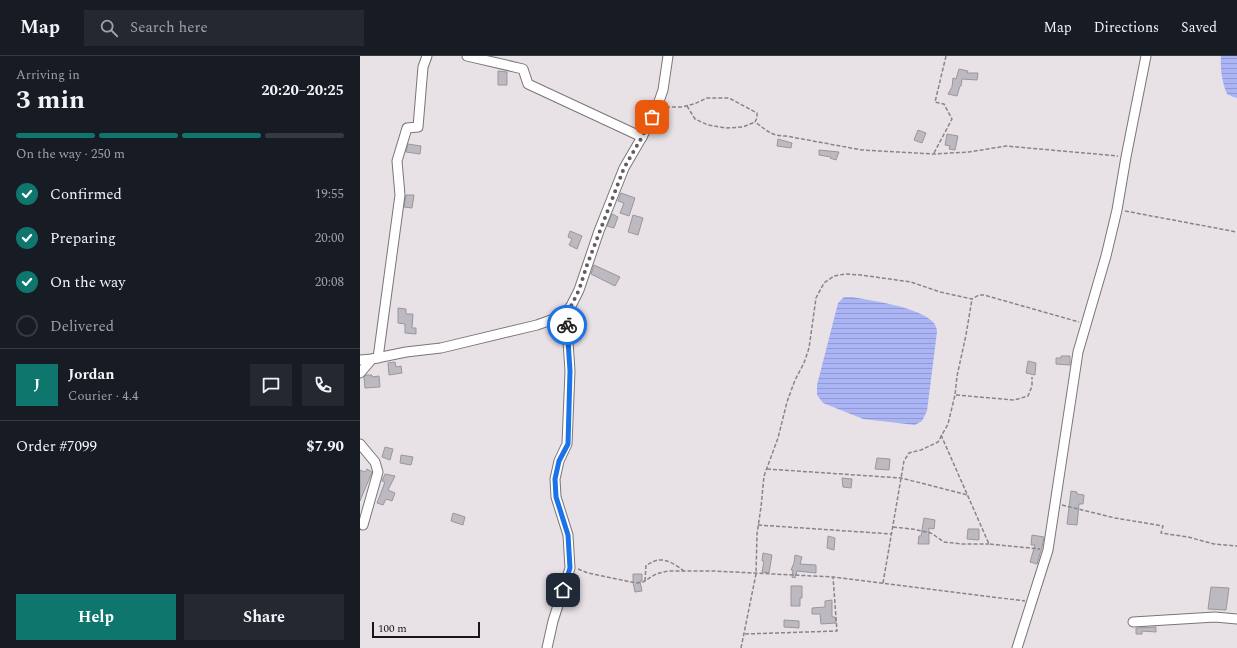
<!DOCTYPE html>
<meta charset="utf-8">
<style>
:root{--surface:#171b24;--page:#242831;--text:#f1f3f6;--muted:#9ea1a6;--line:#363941;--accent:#0f766e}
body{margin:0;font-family:Spectral,serif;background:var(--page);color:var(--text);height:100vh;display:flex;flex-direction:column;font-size:15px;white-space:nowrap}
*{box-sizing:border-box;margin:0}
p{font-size:13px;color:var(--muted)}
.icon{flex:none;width:22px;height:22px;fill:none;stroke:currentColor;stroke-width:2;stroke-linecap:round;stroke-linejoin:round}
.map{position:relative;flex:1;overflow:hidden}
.side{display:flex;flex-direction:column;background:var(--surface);width:360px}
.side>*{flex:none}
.scale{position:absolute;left:12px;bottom:10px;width:108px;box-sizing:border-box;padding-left:4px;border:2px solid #181617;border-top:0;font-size:11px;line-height:14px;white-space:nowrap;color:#181617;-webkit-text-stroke:3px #e8e2e7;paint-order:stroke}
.pin{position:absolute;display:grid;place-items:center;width:34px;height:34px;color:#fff;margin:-17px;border-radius:8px;box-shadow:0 2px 6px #0006}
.courier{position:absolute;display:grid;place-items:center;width:40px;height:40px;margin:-20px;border:3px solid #1a73e8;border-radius:50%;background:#fff;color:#222;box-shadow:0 1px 5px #0007}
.summary em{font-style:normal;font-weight:700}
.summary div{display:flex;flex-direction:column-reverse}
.summary{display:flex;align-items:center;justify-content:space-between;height:68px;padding:0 16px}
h1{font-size:26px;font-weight:700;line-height:30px}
.bar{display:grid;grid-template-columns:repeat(4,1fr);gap:6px 4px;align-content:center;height:48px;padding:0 16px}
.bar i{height:5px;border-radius:3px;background:var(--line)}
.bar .active{background:var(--accent)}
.bar p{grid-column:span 4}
.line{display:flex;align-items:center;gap:10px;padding:0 16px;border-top:1px solid var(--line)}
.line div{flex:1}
.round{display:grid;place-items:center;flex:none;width:42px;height:42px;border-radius:0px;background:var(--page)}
ol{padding:0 16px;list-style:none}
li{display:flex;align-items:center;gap:12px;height:44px}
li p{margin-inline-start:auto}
li .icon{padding:4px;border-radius:50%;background:var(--accent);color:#fff;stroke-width:4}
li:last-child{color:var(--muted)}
li i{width:22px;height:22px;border:2px solid var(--line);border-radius:50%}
.primary-button{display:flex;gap:8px;margin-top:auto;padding:8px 16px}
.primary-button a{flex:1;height:46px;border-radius:0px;background:var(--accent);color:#fff;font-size:16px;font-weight:700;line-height:46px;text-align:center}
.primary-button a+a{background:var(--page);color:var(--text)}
header{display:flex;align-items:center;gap:24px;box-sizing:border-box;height:56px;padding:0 20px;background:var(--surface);border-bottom:1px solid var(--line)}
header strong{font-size:19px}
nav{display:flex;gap:22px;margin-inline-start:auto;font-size:14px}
.search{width:280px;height:36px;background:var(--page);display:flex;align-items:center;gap:10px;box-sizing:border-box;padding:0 14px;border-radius:0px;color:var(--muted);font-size:15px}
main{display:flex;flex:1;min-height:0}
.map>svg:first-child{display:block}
</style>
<header>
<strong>Map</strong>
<div class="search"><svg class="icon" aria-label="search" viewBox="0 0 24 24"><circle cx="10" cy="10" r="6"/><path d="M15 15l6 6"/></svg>Search here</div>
<nav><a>Map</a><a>Directions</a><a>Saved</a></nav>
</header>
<main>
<section class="side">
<div class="summary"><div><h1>3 min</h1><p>Arriving in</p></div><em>20:20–20:25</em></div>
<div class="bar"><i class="active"></i><i class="active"></i><i class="active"></i><i></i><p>On the way · 250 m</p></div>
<ol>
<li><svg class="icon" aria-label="check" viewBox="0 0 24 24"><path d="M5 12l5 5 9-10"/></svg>Confirmed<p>19:55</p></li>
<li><svg class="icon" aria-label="check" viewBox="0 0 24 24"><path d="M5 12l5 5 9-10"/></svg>Preparing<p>20:00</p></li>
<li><svg class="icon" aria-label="check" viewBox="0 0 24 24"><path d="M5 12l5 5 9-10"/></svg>On the way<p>20:08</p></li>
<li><i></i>Delivered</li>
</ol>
<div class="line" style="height:72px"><b class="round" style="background:var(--accent);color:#fff">J</b><div><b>Jordan</b><p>Courier · 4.4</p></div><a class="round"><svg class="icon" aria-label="chat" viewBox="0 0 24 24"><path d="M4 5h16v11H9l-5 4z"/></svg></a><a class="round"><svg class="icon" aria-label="phone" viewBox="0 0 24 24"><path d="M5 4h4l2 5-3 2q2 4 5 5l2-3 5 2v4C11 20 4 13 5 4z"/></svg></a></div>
<div class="line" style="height:52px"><div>Order #7099</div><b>$7.90</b></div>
<div class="primary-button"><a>Help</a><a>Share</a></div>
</section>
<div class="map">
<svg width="877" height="592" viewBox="0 0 877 592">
<defs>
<pattern id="water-rules" width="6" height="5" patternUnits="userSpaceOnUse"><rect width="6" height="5" fill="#abb5f5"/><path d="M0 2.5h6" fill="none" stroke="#929bd1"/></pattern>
</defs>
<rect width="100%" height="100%" fill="#e8e2e7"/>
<!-- water -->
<g fill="url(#water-rules)">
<path d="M861,0H877V42L873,41L867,38C862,27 860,12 861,0Z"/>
<path d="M484,241H492C513,245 560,251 574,267C576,270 577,273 577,276L567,355L562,365L555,369L503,363L463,347L457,339V329L478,247Z"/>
</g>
<!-- building -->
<g fill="#bcbac0" stroke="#99979c">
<polygon points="599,13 608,15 607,17 618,17 617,24 602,23 601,30 600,30 597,40 588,38 592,31 593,22 596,23"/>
<polygon points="138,15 147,16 147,29 138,29"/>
<polygon points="558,74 566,77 562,87 554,84"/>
<polygon points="587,78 598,80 595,94 589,93 590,90 585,89"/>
<polygon points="418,83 432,87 431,92 417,90"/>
<polygon points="48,88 61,90 60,98 46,96"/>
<polygon points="459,94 479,96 476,104 470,102 471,101 459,99"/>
<polygon points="261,137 275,142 269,160 260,157 264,147 258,145"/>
<polygon points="46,139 54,139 52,152 44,151"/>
<polygon points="252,158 258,161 254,172 247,170"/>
<polygon points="273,159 283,162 278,179 268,176"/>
<polygon points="210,175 222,180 217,193 209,189 212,183 208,181"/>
<polygon points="234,209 260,221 255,230 231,218"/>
<polygon points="38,252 46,253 46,258 53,258 52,272 56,272 56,278 45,277 45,268 38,267"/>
<polygon points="701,300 710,300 710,309 696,308 696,302 701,302"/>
<polygon points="668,305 676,307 675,319 666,317"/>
<polygon points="35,306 36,311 41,310 42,317 29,319 28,307"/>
<polygon points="6,319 12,319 12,321 19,320 20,331 5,332 4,321"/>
<polygon points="25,391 33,393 30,404 22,401"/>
<polygon points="41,399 53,401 51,409 40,407"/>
<polygon points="517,402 530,403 529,414 515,413"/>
<polygon points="7,413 12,416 0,445 0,414 5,416"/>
<polygon points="25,418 35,420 28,434 35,437 32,445 26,443 23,449 17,447 25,426 22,425"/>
<polygon points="482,422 492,423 491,432 483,431"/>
<polygon points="711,435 717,436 717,438 724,439 723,448 719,448 717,469 707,468"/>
<polygon points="93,457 105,461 103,469 91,465"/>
<polygon points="564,462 575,464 574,473 569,472 569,488 558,488 559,480 561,480"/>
<polygon points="608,473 619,473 619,484 607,483"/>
<polygon points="672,479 684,481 682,491 677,508 670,506 675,489 671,489"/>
<polygon points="468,480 475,482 474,494 467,492"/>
<polygon points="403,497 412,499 409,517 402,516 404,505 402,505"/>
<polygon points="435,499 442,501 440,508 456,509 456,517 437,515 435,522 432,521 433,514 431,514 434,507"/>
<polygon points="273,518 282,518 282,525 280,525 282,535 275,536 273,526"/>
<polygon points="431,530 442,530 442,542 440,542 440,550 431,550"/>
<polygon points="851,531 869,532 866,554 848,553"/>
<polygon points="472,544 472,561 475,561 476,567 461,568 460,558 452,558 452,552 465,551 465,545"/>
<polygon points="424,564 439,565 439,572 424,571"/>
<polygon points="796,571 796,576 782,575 782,578 776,578 776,572"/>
</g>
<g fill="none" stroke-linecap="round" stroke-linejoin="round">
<defs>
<g id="minor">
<polyline points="107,0 163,13 168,28 282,81"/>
<polyline points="18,302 40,139 37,105 47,72 58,71 63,11 67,0"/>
<polyline points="0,304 12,303 46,296 81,292 177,269 202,260 211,250 219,234 239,175 264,112 282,81 297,51 303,34 308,0"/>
<polyline points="0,317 12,303"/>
<polyline points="0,388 15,406 18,416 3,469"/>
<polyline points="773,566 855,561 877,563"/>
<polyline points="187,592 193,565 210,512 208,479 196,441 195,423 199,405 207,388 210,315 206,256"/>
<polyline points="657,592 688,494 718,296 746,200 757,154 766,101 786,0"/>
</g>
</defs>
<!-- minor casing -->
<use href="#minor" stroke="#7a7579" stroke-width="11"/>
<!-- path -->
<g stroke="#888487" stroke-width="1.5" stroke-dasharray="4 2" stroke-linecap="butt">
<polyline points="327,50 335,63 348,69 366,72 383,71 395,66"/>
<path d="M306,51H322L334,48L347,42H369L397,57V62L395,66C407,74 410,80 426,80L502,94L574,98L609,96L646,90L758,100"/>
<polyline points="574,97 592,63 584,48 575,46 586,0"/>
<polyline points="765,155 877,176"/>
<polyline points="596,339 654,344 668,340 672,330 672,321"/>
<polyline points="581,379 629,488 680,493"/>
<polyline points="407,413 541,422 608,439"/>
<polyline points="702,449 755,462 803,470 801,477 828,481 854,488 877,490"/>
<polyline points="398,469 532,478"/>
<polyline points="533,471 552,473 571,477 584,486 602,488 629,488"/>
<polyline points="218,513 228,517 276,527 283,526 296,518 308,515 353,515 473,521 665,545"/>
<path d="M285,525L286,509C291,507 295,504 299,504C308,503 317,510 324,515"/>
<polyline points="523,527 544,405 549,397 561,394 578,386 588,368 595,339 597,320 606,279 612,243"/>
<polyline points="385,578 477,575 473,521"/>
<polyline points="381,592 396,518 397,478 401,451 404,420 418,382 427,346 435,324 444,307 449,292 456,242 464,227 474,220 485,218 501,219 551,226 580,236 612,243 619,239 624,239 719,266"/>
</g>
<!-- minor -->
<use href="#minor" stroke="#fff" stroke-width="9"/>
</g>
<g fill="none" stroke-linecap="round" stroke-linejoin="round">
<!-- done -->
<polyline stroke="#615d60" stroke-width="4" stroke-dasharray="0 7.2" points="207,269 206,256 211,250 219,234 227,209 264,112 282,81 292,61"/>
<!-- route -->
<polyline stroke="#1a73e8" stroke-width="5" points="203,534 210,512 208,479 196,441 195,423 199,405 208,388 210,315 207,269"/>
</g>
</svg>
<div class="scale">100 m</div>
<div class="pin" style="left:292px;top:61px;background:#ea580c"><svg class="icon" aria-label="bag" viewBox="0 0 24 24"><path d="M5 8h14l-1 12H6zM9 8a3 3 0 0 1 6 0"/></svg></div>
<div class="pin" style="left:203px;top:534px;background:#1f2937"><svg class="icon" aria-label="home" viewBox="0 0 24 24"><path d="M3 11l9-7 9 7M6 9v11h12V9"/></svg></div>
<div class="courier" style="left:207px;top:269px"><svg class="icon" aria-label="bike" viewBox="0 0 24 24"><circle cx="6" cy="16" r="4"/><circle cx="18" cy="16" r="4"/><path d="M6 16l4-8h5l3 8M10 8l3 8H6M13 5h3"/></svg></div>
</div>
</main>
